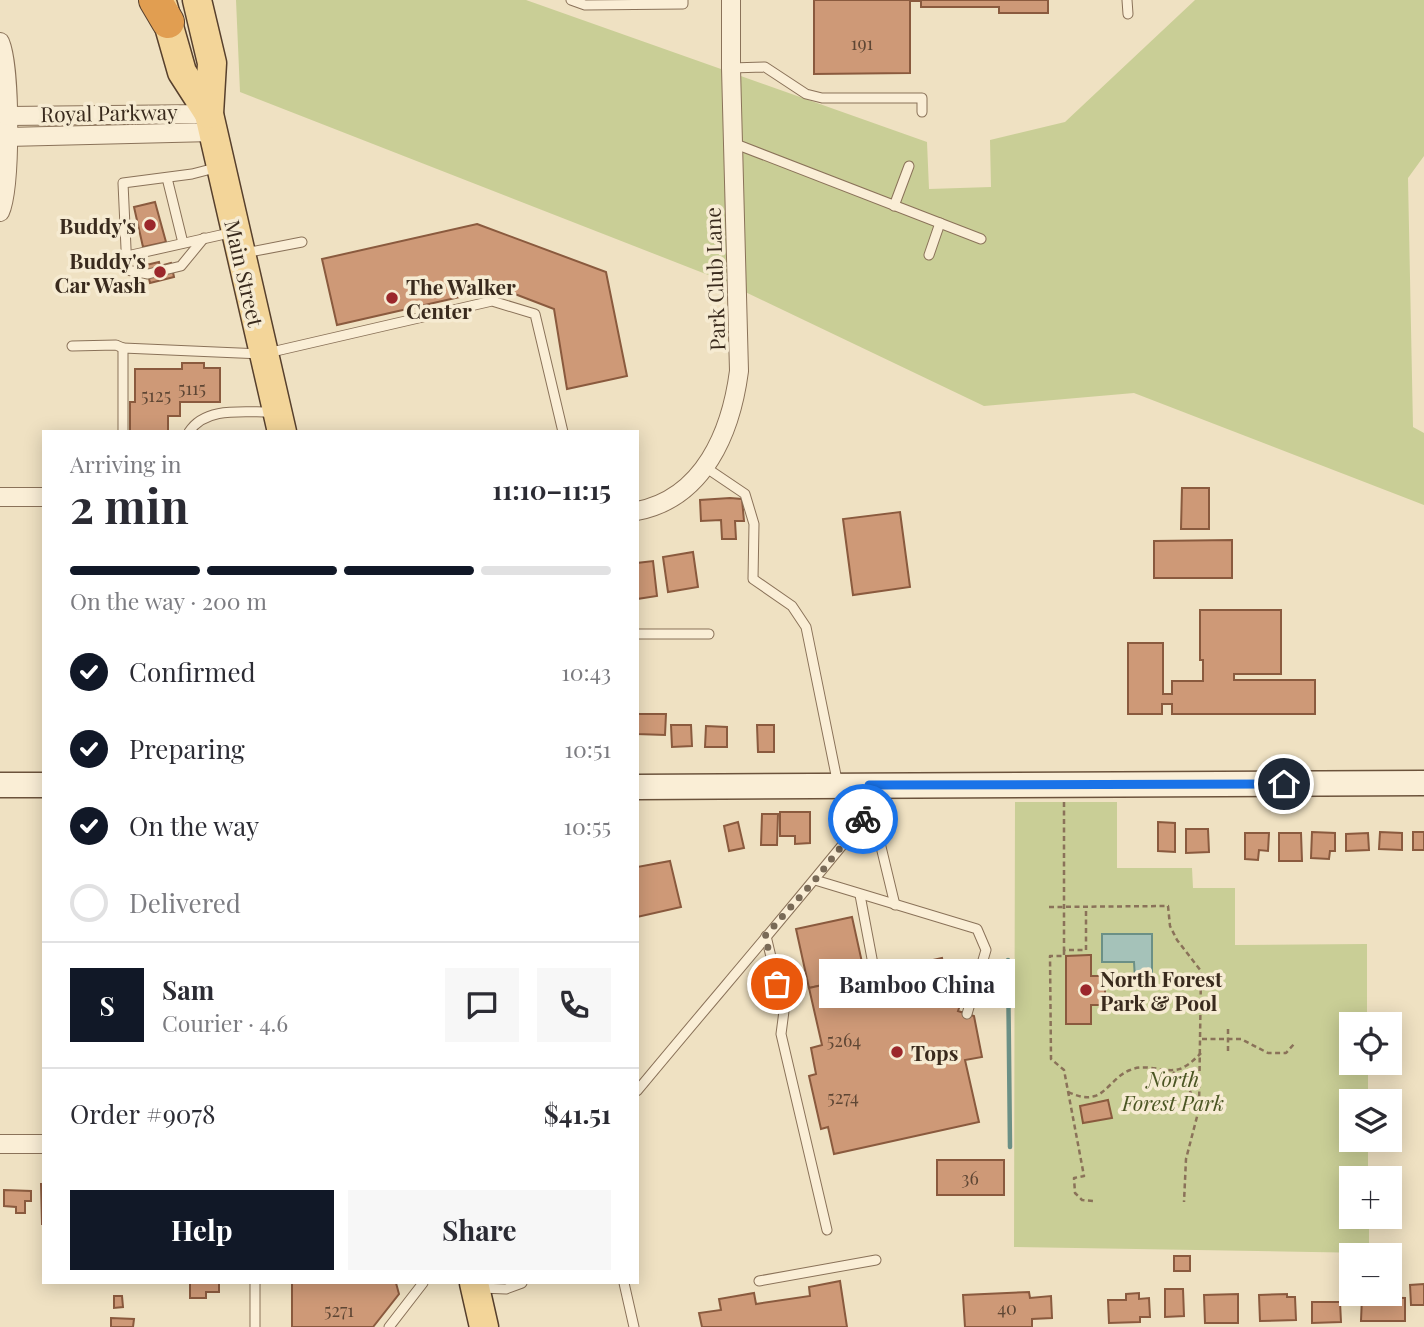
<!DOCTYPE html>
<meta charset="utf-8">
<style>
:root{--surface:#fff;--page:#f7f7f7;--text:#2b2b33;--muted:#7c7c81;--line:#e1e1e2;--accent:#111827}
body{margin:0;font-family:"Playfair Display",serif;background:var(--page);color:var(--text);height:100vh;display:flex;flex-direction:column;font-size:26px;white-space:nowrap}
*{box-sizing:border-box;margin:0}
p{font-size:23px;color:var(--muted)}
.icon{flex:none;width:38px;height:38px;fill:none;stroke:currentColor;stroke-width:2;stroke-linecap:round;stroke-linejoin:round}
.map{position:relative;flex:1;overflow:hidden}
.side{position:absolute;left:42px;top:430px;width:597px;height:854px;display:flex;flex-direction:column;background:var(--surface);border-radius:0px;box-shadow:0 4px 18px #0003}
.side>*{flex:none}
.fabs{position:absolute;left:1339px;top:1012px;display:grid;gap:14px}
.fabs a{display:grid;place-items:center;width:63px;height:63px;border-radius:0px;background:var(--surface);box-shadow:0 4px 18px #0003;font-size:35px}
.pin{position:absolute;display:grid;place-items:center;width:60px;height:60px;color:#fff;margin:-30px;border:4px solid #fff;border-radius:50%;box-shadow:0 2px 7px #0007}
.courier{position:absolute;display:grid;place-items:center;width:70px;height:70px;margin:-35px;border:5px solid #1a73e8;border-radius:50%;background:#fff;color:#222;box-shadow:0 2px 9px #0007}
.bubble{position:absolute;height:49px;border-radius:0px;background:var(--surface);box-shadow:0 4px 18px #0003;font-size:23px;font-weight:700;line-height:49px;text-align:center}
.overview em{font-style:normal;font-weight:700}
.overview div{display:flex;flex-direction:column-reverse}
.overview{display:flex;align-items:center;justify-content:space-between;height:119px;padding:0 28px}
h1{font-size:46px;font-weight:700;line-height:52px}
.bar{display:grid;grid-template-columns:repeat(4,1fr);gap:10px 7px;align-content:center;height:84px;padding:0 28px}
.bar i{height:9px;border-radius:5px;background:var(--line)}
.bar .on{background:var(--accent)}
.bar p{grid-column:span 4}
.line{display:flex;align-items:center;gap:18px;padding:0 28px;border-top:2px solid var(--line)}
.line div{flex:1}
.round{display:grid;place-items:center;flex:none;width:74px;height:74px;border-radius:0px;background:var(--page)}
ol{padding:0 28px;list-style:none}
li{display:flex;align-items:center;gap:21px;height:77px}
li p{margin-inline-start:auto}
li .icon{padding:7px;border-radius:50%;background:var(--accent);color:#fff;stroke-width:4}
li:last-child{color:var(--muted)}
li i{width:38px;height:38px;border:4px solid var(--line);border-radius:50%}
.primary-button{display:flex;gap:14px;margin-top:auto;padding:14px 28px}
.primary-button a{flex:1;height:80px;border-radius:0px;background:var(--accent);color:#fff;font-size:28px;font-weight:700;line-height:80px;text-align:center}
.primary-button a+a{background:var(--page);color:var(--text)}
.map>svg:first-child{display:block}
</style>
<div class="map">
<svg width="1424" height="1327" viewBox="0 0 1424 1327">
<rect width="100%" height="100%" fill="#efe1c2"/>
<!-- green -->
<g fill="#c9ce96">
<polygon points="236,0 526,0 927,142 929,189 991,187 990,140 1065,122 1195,0 1424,0 1424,156 1408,178 1413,427 1424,433 1424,505 1134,393 984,406 716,278 240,92"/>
<polygon points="1015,802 1117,802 1117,868 1192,868 1193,888 1235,888 1235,945 1367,944 1367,1024 1351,1024 1351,1062 1368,1062 1368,1101 1351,1101 1351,1139 1368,1139 1368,1178 1351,1178 1351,1216 1369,1216 1369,1253 1014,1247"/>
</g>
<!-- water -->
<polygon fill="#a5c2b9" stroke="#6b9086" stroke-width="2" points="1102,934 1152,934 1152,979 1135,979 1134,962 1102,962"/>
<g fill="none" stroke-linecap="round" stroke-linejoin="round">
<!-- stream -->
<polyline stroke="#6b9086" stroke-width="4.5" points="1008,960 1010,1147"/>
</g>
<!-- building -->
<g fill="#ce9977" stroke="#8a5a3e" stroke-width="2">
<polygon points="814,0 1048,0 1048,13 999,13 999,7 921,7 921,1 910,1 910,73 814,74"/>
<polygon points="155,202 166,242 143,247 134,207"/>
<polygon points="477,224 606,272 627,376 567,389 554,309 499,288 337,325 322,259"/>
<polygon points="159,262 160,266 171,263 174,277 150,283 146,265"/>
<polygon points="182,363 204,363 204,368 220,368 220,402 180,402 180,416 168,416 168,432 130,432 130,402 135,402 135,369 182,369"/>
<polygon points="1182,488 1209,488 1209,529 1181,529"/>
<polygon points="730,498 742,499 744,521 735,521 736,539 722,539 721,520 701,521 700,500"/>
<polygon points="900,512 910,587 853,595 843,519"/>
<polygon points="1232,540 1232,578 1154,578 1154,541"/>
<polygon points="693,552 698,587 668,592 663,557"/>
<polygon points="653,561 657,596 637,599 637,563"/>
<polygon points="1200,610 1281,610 1281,674 1234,674 1234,680 1315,680 1315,714 1172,714 1172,704 1162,704 1162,714 1128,714 1128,643 1163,643 1163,694 1172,694 1172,681 1203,681 1203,660 1200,660"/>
<polygon points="637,714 666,714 665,735 637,734"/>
<polygon points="671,725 691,725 692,746 672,747"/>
<polygon points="757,725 774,725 774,752 758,752"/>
<polygon points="706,726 727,727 727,747 705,747"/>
<polygon points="780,812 810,812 810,843 795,844 795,836 780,836"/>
<polygon points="762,814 778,814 777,845 761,845"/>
<polygon points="738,822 744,848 729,851 724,826"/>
<polygon points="1158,822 1175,823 1175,852 1158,851"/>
<polygon points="1186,829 1208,829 1209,852 1186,853"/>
<polygon points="1312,832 1335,833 1335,851 1330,851 1329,859 1311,858"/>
<polygon points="1380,832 1402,833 1402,850 1379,849"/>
<rect x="1413" y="832" width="11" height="18"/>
<polygon points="1245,833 1269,833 1268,851 1259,850 1258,860 1245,859"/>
<polygon points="1279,833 1301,833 1302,861 1279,861"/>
<polygon points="1368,833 1369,850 1346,851 1346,834"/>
<polygon points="670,861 681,907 637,917 637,867"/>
<polygon points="852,917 865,976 809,988 796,929"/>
<polygon points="1089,955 1091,955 1091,976 1105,976 1105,1005 1091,1005 1091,1024 1066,1024 1066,956"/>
<polygon points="942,958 947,981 954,980 955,984 966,988 958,1011 974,1016 982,1057 965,1060 979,1122 834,1154 828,1127 821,1129 809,1076 816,1074 811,1048 822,1045 809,988"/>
<polygon points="1108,1100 1112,1118 1083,1123 1080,1106"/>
<rect x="937" y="1160" width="67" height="35"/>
<polygon points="41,1184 44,1184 44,1224 42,1224"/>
<polygon points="4,1190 31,1191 31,1201 25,1201 25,1213 16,1213 16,1207 4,1206"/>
<rect x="1174" y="1256" width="16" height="15"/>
<polygon points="840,1281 847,1327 702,1327 699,1313 721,1310 719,1299 754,1293 756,1304 810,1296 809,1287"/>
<polygon points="190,1283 219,1283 219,1292 206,1292 206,1298 190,1298"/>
<polygon points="292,1283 396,1283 399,1294 373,1327 292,1327"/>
<polygon points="1424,1284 1424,1305 1411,1305 1410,1285"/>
<polygon points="1165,1289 1183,1289 1184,1316 1165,1317"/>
<polygon points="1029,1292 1030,1298 1051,1296 1052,1318 1032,1319 1032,1327 965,1327 963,1295"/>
<polygon points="1139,1293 1139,1299 1149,1298 1150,1317 1140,1317 1140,1322 1109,1323 1108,1300 1126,1300 1126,1294"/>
<polygon points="1238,1294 1238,1323 1205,1323 1204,1295"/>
<polygon points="1287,1294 1287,1297 1295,1297 1296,1320 1260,1321 1259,1295"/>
<polygon points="114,1296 122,1296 123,1307 114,1308"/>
<polygon points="1362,1297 1405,1298 1405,1321 1361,1321"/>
<polygon points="1312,1302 1340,1302 1341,1322 1312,1323"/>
<polygon points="111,1318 134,1319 133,1327 111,1327"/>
</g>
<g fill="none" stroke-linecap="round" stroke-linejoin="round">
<defs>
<g id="lane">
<polyline points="571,0 585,5 683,4 683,0"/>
<polyline points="1127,0 1128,14"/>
<polyline points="731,68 765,67 806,94 822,98 922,98 922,112"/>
<polyline points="733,143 981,239"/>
<polyline points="167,178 183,243"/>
<polyline points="894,206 909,166"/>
<polyline points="204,238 181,266 148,274 127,270 123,183 192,174 219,167"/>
<polyline points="245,253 302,242"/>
<polyline points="929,255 940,223"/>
<polyline points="127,256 234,232"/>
<polyline points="72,346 116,345 123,348"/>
<polyline points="123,432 123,348 263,354 492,301 535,314 563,432"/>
<path d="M189,432C206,405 247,413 275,412"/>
<polyline points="705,467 745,494 754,524 753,579 792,606 806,627 838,785"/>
<polyline points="637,634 709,634"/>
<polyline points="869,787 870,811 876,826 895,905"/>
<polyline points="815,880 977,929 986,950 967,1014"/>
<polyline points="860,895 873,964"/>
<polyline points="766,936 784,1011 781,1034 827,1230"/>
<path d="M637,1091C714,998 794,906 870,811"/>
<polyline points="759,1281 876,1260"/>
<polyline points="624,1283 634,1327"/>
<polyline points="480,1288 506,1289 522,1283"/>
<polyline points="255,1327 255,1283"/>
<polyline points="389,1327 423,1283"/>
</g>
<g id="street">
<path d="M0,42C11,67 11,188 0,212"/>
<polyline points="7,116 209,114"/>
<polyline points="7,137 213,132"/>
<polyline points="0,497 44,497"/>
<path d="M637,511C704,498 731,432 739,371L731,68V0"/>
<polyline points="0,1144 44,1144"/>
</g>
<g id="secondary">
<polyline points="0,785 44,785"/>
<polyline points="637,787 1424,783"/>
</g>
<g id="primary">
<polyline points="197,0 212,63 209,114 282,432"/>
<polyline points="162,2 182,72 209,114"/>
<polyline points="474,1283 484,1327"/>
</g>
<polyline id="highway" points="155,0 168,22"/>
</defs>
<!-- lane casing -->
<use href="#lane" stroke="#8a7259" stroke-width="11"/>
<!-- street casing -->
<use href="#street" stroke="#8a7259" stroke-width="20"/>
<!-- secondary casing -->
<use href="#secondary" stroke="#6c533c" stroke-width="27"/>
<!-- primary casing -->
<use href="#primary" stroke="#57402d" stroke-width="31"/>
<!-- highway casing -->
<use href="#highway" stroke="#57402d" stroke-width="34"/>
<!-- path -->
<g stroke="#8a7259" stroke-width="2.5" stroke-dasharray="5 3.5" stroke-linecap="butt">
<polyline points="1064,802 1064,950 1086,950 1086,906"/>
<polyline points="1049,907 1168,906 1170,926 1177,940 1201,971 1199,1109 1186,1159 1184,1202"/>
<polyline points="1064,950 1064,956 1050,956 1051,1059 1064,1070 1084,1176 1074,1178 1075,1193 1082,1200 1094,1201"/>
<polyline points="1202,1039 1241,1039 1268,1053 1286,1053 1294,1044"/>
<polyline points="1228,1051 1228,1026"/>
<polyline points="1173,1072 1187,1085 1199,1109"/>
<path d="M1068,1092C1078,1096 1085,1099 1095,1096C1106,1093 1116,1075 1130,1070C1148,1062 1169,1076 1184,1067C1190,1064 1196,1058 1201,1053"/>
</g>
<!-- lane -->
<use href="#lane" stroke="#faeed6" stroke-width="9"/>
<!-- street -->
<use href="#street" stroke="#faeed6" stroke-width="18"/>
<!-- secondary -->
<use href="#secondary" stroke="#faeed6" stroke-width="24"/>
<!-- primary -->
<use href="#primary" stroke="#f3d599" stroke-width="28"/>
<!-- highway -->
<use href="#highway" stroke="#e19e51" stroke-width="32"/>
</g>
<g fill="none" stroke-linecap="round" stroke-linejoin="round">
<!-- done -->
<polyline stroke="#796a57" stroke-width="7" stroke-dasharray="0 12.6" points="777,984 765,936 815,880 863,819"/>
<!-- route -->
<polyline stroke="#1a73e8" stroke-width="9" points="863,819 870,811 869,785 1284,784"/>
</g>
<!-- markers -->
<g fill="#9b272b" stroke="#f6ebd2" stroke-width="2.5">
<circle cx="150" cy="225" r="7"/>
<circle cx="160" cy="272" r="7"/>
<circle cx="392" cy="298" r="7"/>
<circle cx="1086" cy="990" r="7"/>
<circle cx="897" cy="1052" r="7"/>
</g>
<g text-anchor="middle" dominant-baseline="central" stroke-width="7" stroke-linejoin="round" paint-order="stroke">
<!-- number labels -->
<g font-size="18" fill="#5e4634">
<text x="862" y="43">191</text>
<text x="192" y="388">5115</text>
<text x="156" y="395">5125</text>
<text x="844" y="1040">5264</text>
<text x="843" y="1097">5274</text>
<text x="970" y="1178">36</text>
<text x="1007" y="1308">40</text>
<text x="339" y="1310">5271</text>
</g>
<!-- street labels -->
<g font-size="21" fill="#392a1d" stroke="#f6ebd2">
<text transform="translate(109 112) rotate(-1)">Royal Parkway</text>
<text transform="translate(245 273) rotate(77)">Main Street</text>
<text transform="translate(714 279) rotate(-92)">Park Club Lane</text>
</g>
<!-- poi labels -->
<g font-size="21" font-weight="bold" fill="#392a1d" stroke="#f6ebd2" text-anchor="start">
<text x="136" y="225" text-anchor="end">Buddy's</text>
<text x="146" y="260" text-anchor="end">Buddy's<tspan x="146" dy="24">Car Wash</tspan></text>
<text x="406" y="286">The Walker<tspan x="406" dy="24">Center</tspan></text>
<text x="1100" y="978">North Forest<tspan x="1100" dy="24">Park &amp; Pool</tspan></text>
<text x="911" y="1052">Tops</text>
</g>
<!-- park labels -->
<g font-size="21" font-style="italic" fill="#4b5623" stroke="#f6ebd2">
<text x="1173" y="1078">North<tspan x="1173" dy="24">Forest Park</tspan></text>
</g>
</g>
</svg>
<div class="fabs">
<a><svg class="icon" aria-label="locate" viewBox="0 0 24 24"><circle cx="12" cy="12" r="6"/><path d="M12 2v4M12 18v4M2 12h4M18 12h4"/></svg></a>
<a><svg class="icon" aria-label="layers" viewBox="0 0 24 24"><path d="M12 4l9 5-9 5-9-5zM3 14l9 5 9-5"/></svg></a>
<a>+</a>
<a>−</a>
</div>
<div class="pin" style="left:777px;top:984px;background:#ea580c"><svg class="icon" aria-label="bag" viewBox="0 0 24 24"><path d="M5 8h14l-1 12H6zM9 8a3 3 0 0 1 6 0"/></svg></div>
<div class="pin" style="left:1284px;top:784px;background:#1f2937"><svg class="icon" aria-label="home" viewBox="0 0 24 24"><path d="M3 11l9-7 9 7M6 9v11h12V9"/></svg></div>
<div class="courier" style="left:863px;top:819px"><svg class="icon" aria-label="bike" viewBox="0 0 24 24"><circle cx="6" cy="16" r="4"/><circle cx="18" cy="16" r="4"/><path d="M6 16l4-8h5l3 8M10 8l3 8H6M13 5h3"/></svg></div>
<div class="bubble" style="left:819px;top:959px;width:196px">Bamboo China</div>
<section class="side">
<div class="overview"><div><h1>2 min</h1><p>Arriving in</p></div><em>11:10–11:15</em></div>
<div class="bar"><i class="on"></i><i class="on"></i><i class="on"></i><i></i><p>On the way · 200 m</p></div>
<ol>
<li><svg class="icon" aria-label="check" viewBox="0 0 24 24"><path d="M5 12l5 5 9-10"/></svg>Confirmed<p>10:43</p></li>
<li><svg class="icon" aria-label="check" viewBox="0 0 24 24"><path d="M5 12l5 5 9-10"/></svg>Preparing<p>10:51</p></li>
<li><svg class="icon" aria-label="check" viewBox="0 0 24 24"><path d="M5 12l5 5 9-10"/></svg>On the way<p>10:55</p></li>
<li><i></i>Delivered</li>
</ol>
<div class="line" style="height:126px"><b class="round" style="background:var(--accent);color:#fff">S</b><div><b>Sam</b><p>Courier · 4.6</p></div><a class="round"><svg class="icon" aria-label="chat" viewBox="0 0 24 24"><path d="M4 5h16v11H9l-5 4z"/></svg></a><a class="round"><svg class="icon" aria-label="phone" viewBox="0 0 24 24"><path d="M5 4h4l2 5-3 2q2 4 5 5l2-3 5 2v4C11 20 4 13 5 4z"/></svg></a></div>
<div class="line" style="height:91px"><div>Order #9078</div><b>$41.51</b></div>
<div class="primary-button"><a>Help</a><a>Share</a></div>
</section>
</div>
